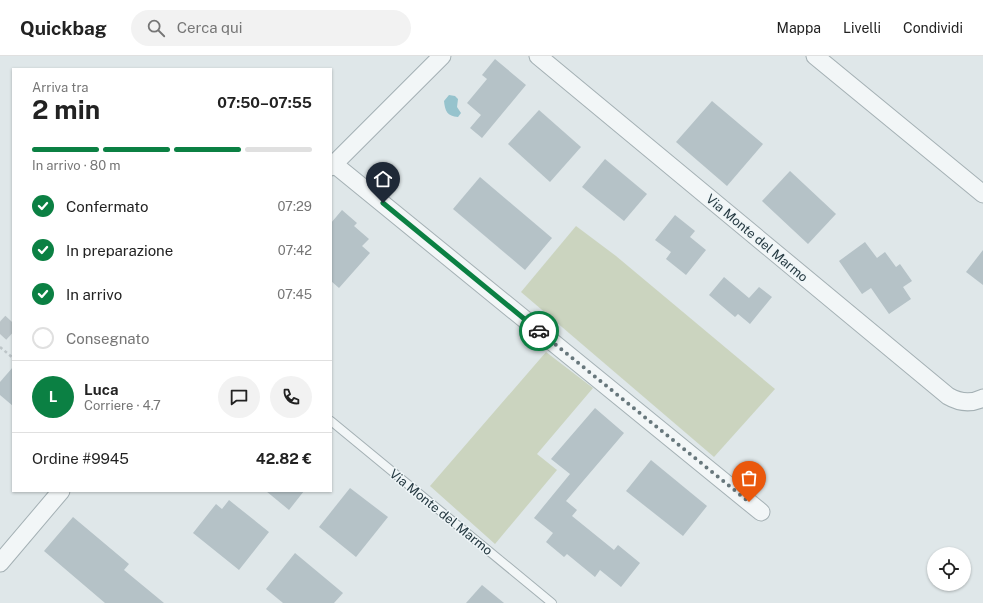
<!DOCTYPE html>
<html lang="it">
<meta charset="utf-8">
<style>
:root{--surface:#fff;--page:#f2f2f2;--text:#222;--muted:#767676;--line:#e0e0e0;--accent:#0b8043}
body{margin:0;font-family:"Public Sans",sans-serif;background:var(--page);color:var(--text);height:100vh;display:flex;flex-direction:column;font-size:15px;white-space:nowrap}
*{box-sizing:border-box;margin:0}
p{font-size:13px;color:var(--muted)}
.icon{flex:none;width:22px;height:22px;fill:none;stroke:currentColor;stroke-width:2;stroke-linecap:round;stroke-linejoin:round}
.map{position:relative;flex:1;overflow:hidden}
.sheet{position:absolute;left:12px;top:12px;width:320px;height:424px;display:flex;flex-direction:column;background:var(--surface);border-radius:0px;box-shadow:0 1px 3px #0004}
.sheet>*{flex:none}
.tools{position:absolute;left:927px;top:491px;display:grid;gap:8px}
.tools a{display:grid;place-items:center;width:44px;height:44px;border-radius:50%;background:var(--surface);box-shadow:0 1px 3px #0004;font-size:20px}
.pin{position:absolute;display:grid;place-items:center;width:34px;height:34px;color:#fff;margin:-41px -17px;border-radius:50% 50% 50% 0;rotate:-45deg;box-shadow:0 0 4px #0007}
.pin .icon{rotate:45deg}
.courier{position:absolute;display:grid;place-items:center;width:40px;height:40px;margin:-20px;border:3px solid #0b8043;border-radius:50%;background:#fff;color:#222;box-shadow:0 1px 5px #0007}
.summary em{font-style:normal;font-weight:700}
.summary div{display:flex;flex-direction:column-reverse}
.summary{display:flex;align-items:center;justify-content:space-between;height:68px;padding:0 20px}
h1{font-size:26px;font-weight:700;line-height:30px}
.bar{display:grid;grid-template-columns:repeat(4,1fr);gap:6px 4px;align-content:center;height:48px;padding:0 20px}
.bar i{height:5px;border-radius:3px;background:var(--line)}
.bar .current{background:var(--accent)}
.bar p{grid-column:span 4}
.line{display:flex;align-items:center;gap:10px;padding:0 20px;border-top:1px solid var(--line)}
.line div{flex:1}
.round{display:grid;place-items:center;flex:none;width:42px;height:42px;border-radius:21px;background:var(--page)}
ol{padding:0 20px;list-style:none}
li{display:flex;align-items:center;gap:12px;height:44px}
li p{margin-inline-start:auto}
li .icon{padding:4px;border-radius:50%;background:var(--accent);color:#fff;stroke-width:4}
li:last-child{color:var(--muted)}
li i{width:22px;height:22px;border:2px solid var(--line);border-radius:50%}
header{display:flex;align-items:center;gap:24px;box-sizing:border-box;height:56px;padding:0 20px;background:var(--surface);border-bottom:1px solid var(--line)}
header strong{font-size:19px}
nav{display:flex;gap:22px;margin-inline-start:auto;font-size:14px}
.search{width:280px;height:36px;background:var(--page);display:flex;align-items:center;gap:10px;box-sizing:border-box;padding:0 14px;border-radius:22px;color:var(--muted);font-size:15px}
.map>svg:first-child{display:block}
</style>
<header>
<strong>Quickbag</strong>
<div class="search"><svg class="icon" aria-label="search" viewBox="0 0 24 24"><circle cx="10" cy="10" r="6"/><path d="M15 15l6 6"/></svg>Cerca qui</div>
<nav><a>Mappa</a><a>Livelli</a><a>Condividi</a></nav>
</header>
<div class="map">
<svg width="983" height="547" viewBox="0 0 983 547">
<rect width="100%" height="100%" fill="#dfe7e9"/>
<!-- green -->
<g fill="#cbd4bf">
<polygon points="576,170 616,200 775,333 714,401 521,236"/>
<polygon points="546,296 593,332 537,398 557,414 495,488 430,430"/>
</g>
<!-- water -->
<path fill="#96c3cd" d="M449,39L455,40L458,43L457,51L461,57L458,61C447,60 445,55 444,45Z"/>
<!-- building -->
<g fill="#b5c2c7">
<polygon points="495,3 526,29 482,82 470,72 481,59 467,47 487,23 482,19"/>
<polygon points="712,45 763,88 727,130 676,86"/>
<polygon points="539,54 581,91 550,126 508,88"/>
<polygon points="605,103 647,138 624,165 582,131"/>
<polygon points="790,115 836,158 808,188 762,145"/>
<polygon points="480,121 552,182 525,214 453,153"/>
<polygon points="342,154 357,167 354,170 369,183 362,190 370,197 339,232 331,225 331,167"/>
<polygon points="675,159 695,175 690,181 706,194 686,219 666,203 671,196 655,184"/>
<polygon points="865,186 877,202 885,196 896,211 900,208 912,225 903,231 911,243 889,258 871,232 862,238 839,205"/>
<polygon points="983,194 983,229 966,216"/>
<polygon points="724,221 749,242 759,231 772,241 750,268 738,258 735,261 709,239"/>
<polygon points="13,311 13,350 0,339 0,326"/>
<polygon points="595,352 624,377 566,445 577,454 572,460 614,494 618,489 640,507 621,531 600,514 595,521 567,498 564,501 546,486 553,477 534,462 570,418 551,403"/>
<polygon points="651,404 707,450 683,480 626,435"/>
<polygon points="350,432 388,461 356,501 319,471"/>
<polygon points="266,435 304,435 289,454"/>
<polygon points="229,444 269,476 239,514 193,477 216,448 222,453"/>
<polygon points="73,461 129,508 124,514 164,547 105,547 44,495"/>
<polygon points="295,497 343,537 334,547 283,547 266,533"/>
<polygon points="482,529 504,547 466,547"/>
</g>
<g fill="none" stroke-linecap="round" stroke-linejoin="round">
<!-- street-tunnel -->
<polyline stroke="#bac4c8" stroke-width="17" stroke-dasharray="17 8" stroke-linecap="butt" points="0,278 13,264"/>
<defs>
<polyline id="lane" points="331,365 552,547"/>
<g id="street">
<path d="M538,0L948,340C960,347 971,348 983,342"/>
<polyline points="815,0 983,138"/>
<polyline points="334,108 761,456"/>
<polyline points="331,111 442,0"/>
<polyline points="0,507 61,435"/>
</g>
</defs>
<!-- lane casing -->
<use href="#lane" stroke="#a4b0b4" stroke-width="10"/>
<!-- street casing -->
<use href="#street" stroke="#a4b0b4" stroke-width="19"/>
<!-- path -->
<polyline stroke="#bdc5c8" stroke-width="2.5" stroke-dasharray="3 3" stroke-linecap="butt" points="0,291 13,302"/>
<!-- lane -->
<use href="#lane" stroke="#f2f6f7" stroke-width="8"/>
<!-- street -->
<use href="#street" stroke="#f2f6f7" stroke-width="17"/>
</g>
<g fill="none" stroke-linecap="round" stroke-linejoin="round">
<!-- done -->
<polyline stroke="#67777c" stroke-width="4" stroke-dasharray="0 7.2" points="539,275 749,446"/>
<!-- route -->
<polyline stroke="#0b8043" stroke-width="5" points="383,147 539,275"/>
</g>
<g text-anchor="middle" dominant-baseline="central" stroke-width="3" stroke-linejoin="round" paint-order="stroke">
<!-- street labels -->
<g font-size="13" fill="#263a42" stroke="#eef5f7">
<text transform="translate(757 182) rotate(40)">Via Monte del Marmo</text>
<text transform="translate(441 456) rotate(39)">Via Monte del Marmo</text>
</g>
</g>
</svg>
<div class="tools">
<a><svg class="icon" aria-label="locate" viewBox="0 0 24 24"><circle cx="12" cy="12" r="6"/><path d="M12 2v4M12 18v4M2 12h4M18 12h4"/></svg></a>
</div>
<div class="pin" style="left:749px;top:446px;background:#ea580c"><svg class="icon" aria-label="bag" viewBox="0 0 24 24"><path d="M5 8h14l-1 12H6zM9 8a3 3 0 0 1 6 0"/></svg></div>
<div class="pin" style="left:383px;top:147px;background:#1f2937"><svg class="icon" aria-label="home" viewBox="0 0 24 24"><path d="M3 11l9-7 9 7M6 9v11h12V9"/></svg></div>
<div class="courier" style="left:539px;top:275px"><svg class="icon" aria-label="car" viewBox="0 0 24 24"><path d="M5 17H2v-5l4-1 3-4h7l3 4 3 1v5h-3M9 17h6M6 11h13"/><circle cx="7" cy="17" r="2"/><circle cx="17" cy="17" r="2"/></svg></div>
<section class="sheet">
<div class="summary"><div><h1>2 min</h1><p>Arriva tra</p></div><em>07:50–07:55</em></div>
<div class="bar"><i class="current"></i><i class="current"></i><i class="current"></i><i></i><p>In arrivo · 80 m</p></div>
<ol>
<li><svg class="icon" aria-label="check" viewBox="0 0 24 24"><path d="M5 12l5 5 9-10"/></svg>Confermato<p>07:29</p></li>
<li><svg class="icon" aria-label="check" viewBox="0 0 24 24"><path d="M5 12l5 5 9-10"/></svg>In preparazione<p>07:42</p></li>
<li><svg class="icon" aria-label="check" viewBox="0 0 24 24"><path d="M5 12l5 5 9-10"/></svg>In arrivo<p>07:45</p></li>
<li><i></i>Consegnato</li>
</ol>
<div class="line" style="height:72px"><b class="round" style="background:var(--accent);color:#fff">L</b><div><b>Luca</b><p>Corriere · 4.7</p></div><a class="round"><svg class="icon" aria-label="chat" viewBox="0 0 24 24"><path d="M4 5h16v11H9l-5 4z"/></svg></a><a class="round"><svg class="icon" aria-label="phone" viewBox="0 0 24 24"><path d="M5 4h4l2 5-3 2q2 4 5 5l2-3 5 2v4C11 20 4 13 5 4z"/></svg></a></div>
<div class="line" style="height:52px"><div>Ordine #9945</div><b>42.82 €</b></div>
</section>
</div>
